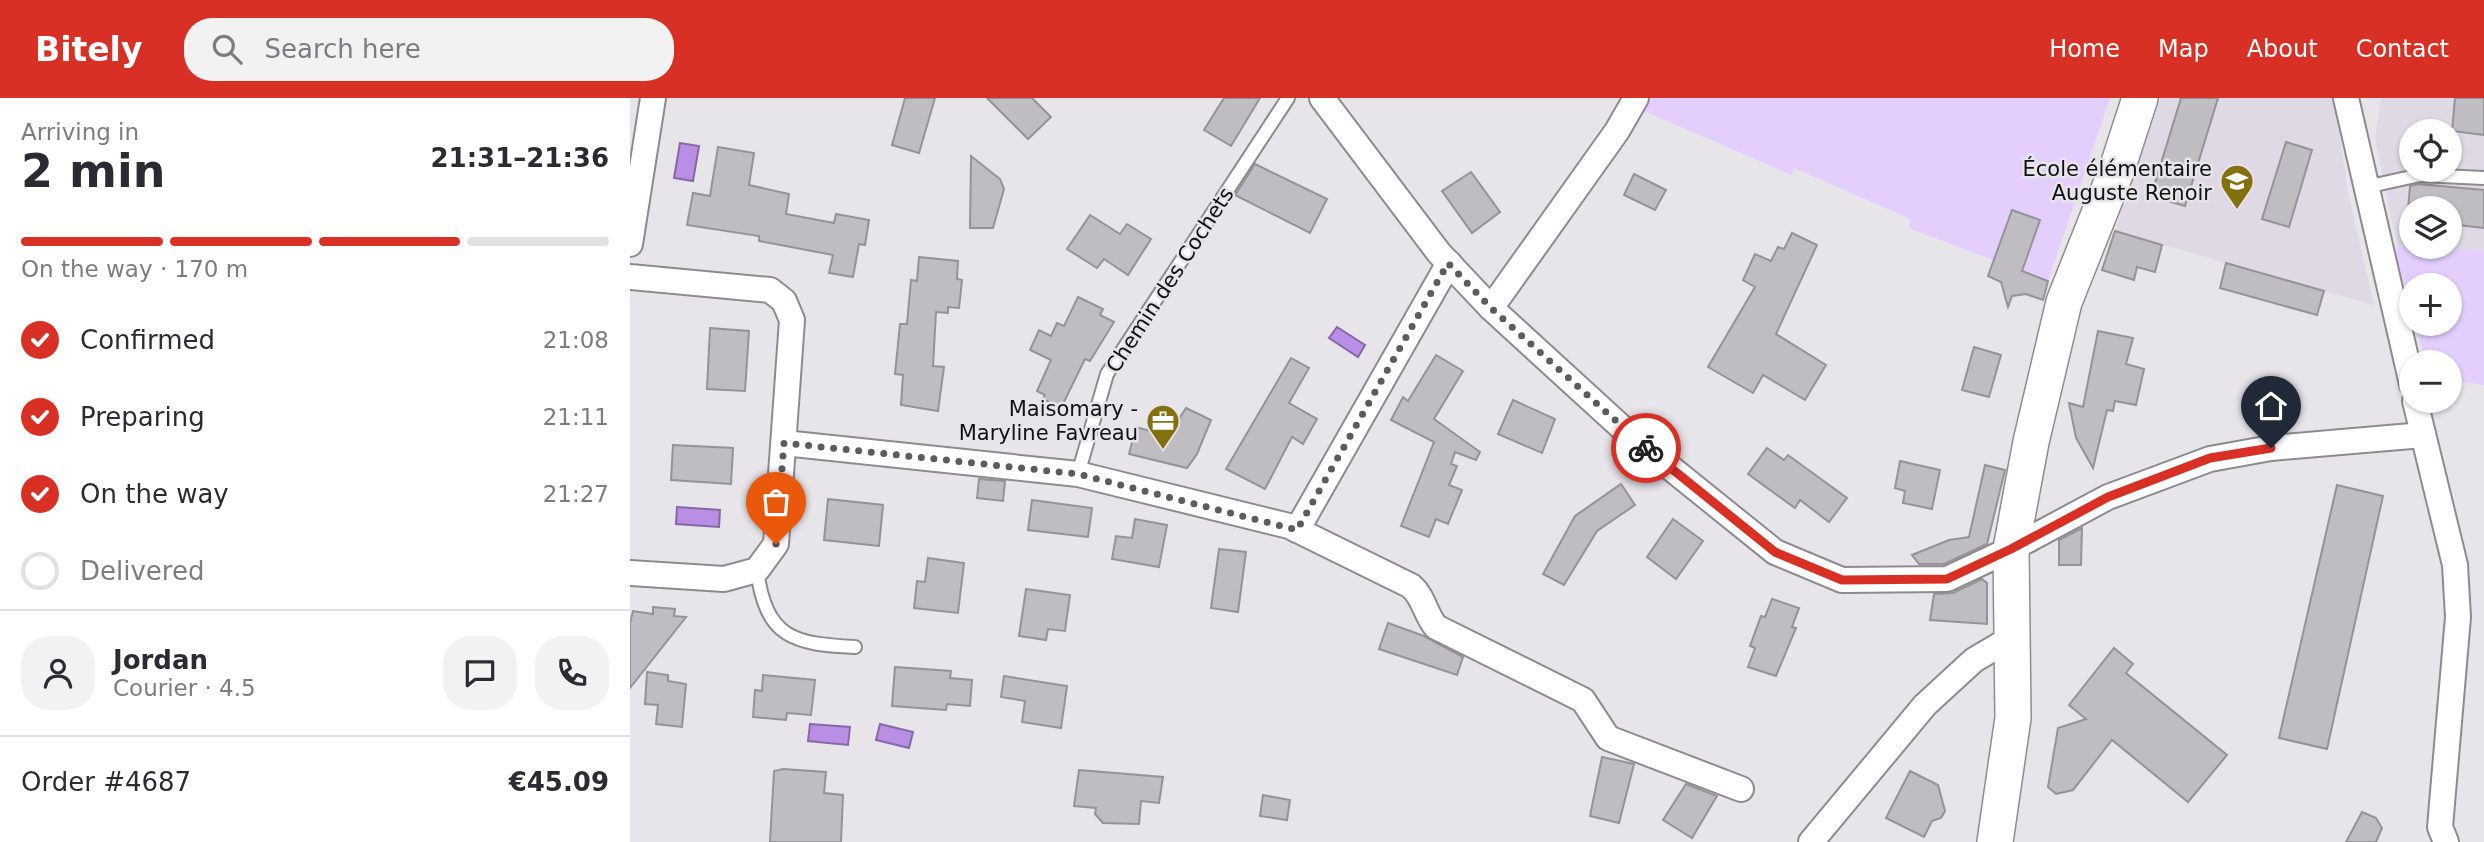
<!DOCTYPE html>
<meta charset="utf-8">
<style>
:root{--surface:#fff;--page:#f2f2f3;--text:#2b2b33;--muted:#7c7c81;--line:#e1e1e2;--accent:#d93025}
body{margin:0;font-family:"DejaVu Sans",sans-serif;background:var(--page);color:var(--text);height:100vh;display:flex;flex-direction:column;font-size:26px;white-space:nowrap}
*{box-sizing:border-box;margin:0}
p{font-size:23px;color:var(--muted)}
.icon{flex:none;width:38px;height:38px;fill:none;stroke:currentColor;stroke-width:2;stroke-linecap:round;stroke-linejoin:round}
.map{position:relative;flex:1;overflow:hidden}
.panel{display:flex;flex-direction:column;background:var(--surface);width:630px}
.panel>*{flex:none}
.controls{position:absolute;left:1769px;top:21px;display:grid;gap:14px}
.controls a{display:grid;place-items:center;width:63px;height:63px;border-radius:50%;background:var(--surface);box-shadow:0 2px 5px #0004;font-size:35px}
.pin{position:absolute;display:grid;place-items:center;width:60px;height:60px;color:#fff;margin:-72px -30px;border-radius:50% 50% 50% 0;rotate:-45deg;box-shadow:0 0 7px #0007}
.pin .icon{rotate:45deg}
.courier{position:absolute;display:grid;place-items:center;width:70px;height:70px;margin:-35px;border:5px solid #d93025;border-radius:50%;background:#fff;color:#222;box-shadow:0 2px 9px #0007}
.overview em{font-style:normal;font-weight:600}
.overview div{display:flex;flex-direction:column-reverse}
.overview{display:flex;align-items:center;justify-content:space-between;height:119px;padding:0 21px}
h1{font-size:46px;font-weight:600;line-height:52px}
.bar{display:grid;grid-template-columns:repeat(4,1fr);gap:10px 7px;align-content:center;height:84px;padding:0 21px}
.bar i{height:9px;border-radius:5px;background:var(--line)}
.bar .on{background:var(--accent)}
.bar p{grid-column:span 4}
.line{display:flex;align-items:center;gap:18px;padding:0 21px;border-top:2px solid var(--line)}
.line div{flex:1}
.round{display:grid;place-items:center;flex:none;width:74px;height:74px;border-radius:28px;background:var(--page)}
ol{padding:0 21px;list-style:none}
li{display:flex;align-items:center;gap:21px;height:77px}
li p{margin-inline-start:auto}
li .icon{padding:7px;border-radius:50%;background:var(--accent);color:#fff;stroke-width:4}
li:last-child{color:var(--muted)}
li i{width:38px;height:38px;border:4px solid var(--line);border-radius:50%}
header{display:flex;align-items:center;gap:42px;box-sizing:border-box;height:98px;padding:0 35px;background:var(--accent);color:#fff}
header strong{font-size:33px}
nav{display:flex;gap:38px;margin-inline-start:auto;font-size:24px}
.search{width:490px;height:63px;background:var(--page);display:flex;align-items:center;gap:18px;box-sizing:border-box;padding:0 24px;border-radius:28px;color:var(--muted);font-size:26px}
main{display:flex;flex:1;min-height:0}
.map>svg:first-child{display:block}
</style>
<header>
<strong>Bitely</strong>
<div class="search"><svg class="icon" aria-label="search" viewBox="0 0 24 24"><circle cx="10" cy="10" r="6"/><path d="M15 15l6 6"/></svg>Search here</div>
<nav><a>Home</a><a>Map</a><a>About</a><a>Contact</a></nav>
</header>
<main>
<section class="panel">
<div class="overview"><div><h1>2 min</h1><p>Arriving in</p></div><em>21:31–21:36</em></div>
<div class="bar"><i class="on"></i><i class="on"></i><i class="on"></i><i></i><p>On the way · 170 m</p></div>
<ol>
<li><svg class="icon" aria-label="check" viewBox="0 0 24 24"><path d="M5 12l5 5 9-10"/></svg>Confirmed<p>21:08</p></li>
<li><svg class="icon" aria-label="check" viewBox="0 0 24 24"><path d="M5 12l5 5 9-10"/></svg>Preparing<p>21:11</p></li>
<li><svg class="icon" aria-label="check" viewBox="0 0 24 24"><path d="M5 12l5 5 9-10"/></svg>On the way<p>21:27</p></li>
<li><i></i>Delivered</li>
</ol>
<div class="line" style="height:126px"><a class="round"><svg class="icon" aria-label="person" viewBox="0 0 24 24"><circle cx="12" cy="8" r="4"/><path d="M4 21q1-7 8-7t8 7"/></svg></a><div><b>Jordan</b><p>Courier · 4.5</p></div><a class="round"><svg class="icon" aria-label="chat" viewBox="0 0 24 24"><path d="M4 5h16v11H9l-5 4z"/></svg></a><a class="round"><svg class="icon" aria-label="phone" viewBox="0 0 24 24"><path d="M5 4h4l2 5-3 2q2 4 5 5l2-3 5 2v4C11 20 4 13 5 4z"/></svg></a></div>
<div class="line" style="height:91px"><div>Order #4687</div><b>€45.09</b></div>
</section>
<div class="map">
<svg width="1854" height="744" viewBox="0 0 1854 744">
<rect width="100%" height="100%" fill="#e7e5ea"/>
<!-- built -->
<g fill="#ded9e5" fill-rule="evenodd">
<polygon points="1530,0 1704,0 1718,94 1744,207 1485,133"/>
<path d="M1751,0H1854V153L1789,149H1820V110H1782L1781,148L1767,147L1745,40ZM1782,33H1820V72H1782Z"/>
</g>
<!-- green -->
<g fill="#e4cefe">
<polygon points="1023,0 1480,0 1418,183 1279,130 1281,121 1164,70 1162,77 1014,13"/>
<polygon points="1767,147 1854,153 1854,287 1820,282 1820,264 1796,264 1785,226 1820,226 1820,187 1782,187 1781,211 1766,156"/>
</g>
<!-- water -->
<g fill="#b98ee5" stroke="#8768a6" stroke-width="2">
<polygon points="50,45 69,48 63,83 44,80"/>
<polygon points="707,229 735,247 728,259 699,240"/>
<polygon points="47,409 90,412 89,429 46,426"/>
<polygon points="180,626 220,629 218,647 178,643"/>
<polygon points="250,626 283,634 279,650 246,642"/>
</g>
<!-- building -->
<g fill="#bfbdc1" stroke="#959397" stroke-width="2">
<polygon points="275,0 305,0 289,55 262,47"/>
<polygon points="357,0 402,0 421,19 398,41"/>
<polygon points="594,0 630,0 601,48 574,32"/>
<polygon points="1551,0 1588,0 1555,108 1521,98"/>
<polygon points="1825,0 1854,0 1854,37 1822,33"/>
<polygon points="1656,44 1682,52 1659,129 1632,121"/>
<polygon points="88,49 124,55 119,87 159,96 156,116 204,125 206,116 239,122 235,147 229,146 223,179 199,175 203,157 129,143 129,138 57,127 63,95 80,98"/>
<polygon points="341,58 370,81 374,91 363,130 340,130"/>
<polygon points="625,66 697,101 680,135 605,97"/>
<polygon points="841,74 870,114 842,135 812,93"/>
<polygon points="1004,76 1036,92 1025,112 994,97"/>
<polygon points="1789,86 1854,92 1854,130 1820,126 1820,110 1782,110 1782,123 1777,123 1780,88"/>
<polygon points="1382,112 1410,122 1392,173 1418,183 1413,202 1396,196 1382,198 1378,209 1371,184 1358,178"/>
<polygon points="460,117 490,136 497,126 521,141 498,177 474,161 467,170 437,151"/>
<polygon points="1485,133 1532,147 1525,174 1507,169 1504,182 1472,172"/>
<polygon points="1162,135 1187,147 1146,236 1196,267 1175,302 1133,277 1123,295 1078,269 1125,189 1113,182 1125,156 1141,163 1148,149 1154,151"/>
<polygon points="289,159 328,163 327,181 332,182 329,210 318,209 318,215 306,214 303,268 314,269 308,313 271,307 273,277 265,276 270,226 277,226 281,182 287,183"/>
<polygon points="1596,165 1694,193 1687,217 1590,190"/>
<polygon points="448,199 473,211 470,217 484,224 460,263 455,261 431,310 413,301 415,297 407,293 421,262 400,252 409,232 421,238 427,225 434,228"/>
<polygon points="80,230 119,233 115,293 77,291"/>
<polygon points="1468,233 1503,240 1496,266 1514,271 1506,307 1485,303 1483,313 1477,312 1463,370 1446,340 1439,305 1453,309"/>
<polygon points="1344,249 1371,257 1359,299 1332,292"/>
<polygon points="806,257 833,273 804,321 850,354 846,362 825,354 821,366 827,368 819,387 832,392 818,426 806,421 799,439 771,428 804,344 761,322 773,299 778,303"/>
<polygon points="661,260 679,270 659,305 687,321 673,346 662,339 635,391 596,371"/>
<polygon points="883,302 925,321 912,355 868,336"/>
<polygon points="556,310 581,322 567,356 557,370 499,356 506,329 538,338"/>
<polygon points="43,347 103,350 101,386 41,382"/>
<polygon points="1137,350 1154,362 1158,357 1217,400 1199,424 1170,402 1165,410 1118,376"/>
<polygon points="1270,363 1310,372 1302,411 1273,405 1275,393 1265,390"/>
<polygon points="1355,367 1375,372 1357,446 1314,466 1289,466 1282,457 1319,442 1339,439"/>
<polygon points="349,381 375,383 373,403 347,400"/>
<polygon points="991,386 1005,407 967,433 934,487 913,476 945,418"/>
<polygon points="1707,387 1753,398 1697,651 1649,640"/>
<polygon points="198,401 253,407 249,448 194,442"/>
<polygon points="402,402 462,410 458,439 398,432"/>
<polygon points="505,421 537,427 529,469 482,461 486,438 502,440"/>
<polygon points="1043,421 1073,443 1046,481 1017,459"/>
<polygon points="1452,430 1451,467 1429,467 1429,442"/>
<polygon points="589,451 616,454 608,514 581,510"/>
<polygon points="298,460 334,465 328,515 284,510 287,483 295,484"/>
<polygon points="1352,481 1357,485 1357,526 1300,522 1304,496 1323,495"/>
<polygon points="396,491 440,497 435,533 418,531 416,542 389,538"/>
<polygon points="1142,501 1169,510 1162,529 1166,530 1146,578 1118,569 1125,550 1120,548 1131,518 1135,519"/>
<polygon points="23,509 45,511 44,518 56,519 0,590 0,525 3,513 23,516"/>
<polygon points="758,525 794,538 833,559 827,577 749,551"/>
<polygon points="1484,550 1503,566 1496,575 1597,657 1558,704 1482,642 1443,692 1426,696 1418,689 1428,630 1456,621 1439,607"/>
<polygon points="265,569 321,573 320,580 342,582 340,608 317,606 316,612 262,608"/>
<polygon points="17,574 38,577 38,583 56,586 52,629 26,626 28,607 15,606"/>
<polygon points="133,577 185,582 181,617 157,615 156,622 123,619 125,592 132,593"/>
<polygon points="374,578 437,588 431,630 392,624 395,603 371,599"/>
<polygon points="972,659 1004,666 989,725 960,718"/>
<polygon points="153,671 196,674 194,695 213,697 211,744 140,744 144,673"/>
<polygon points="449,672 533,679 529,705 511,703 509,726 473,725 465,716 466,710 444,708"/>
<polygon points="1280,673 1308,687 1315,713 1311,720 1302,723 1294,739 1256,720"/>
<polygon points="1056,686 1087,698 1062,740 1033,722"/>
<polygon points="633,697 660,702 657,722 630,718"/>
<polygon points="1732,714 1746,720 1752,730 1746,744 1716,744"/>
</g>
<g fill="none" stroke-linecap="round" stroke-linejoin="round">
<defs>
<g id="lane">
<polyline points="1736,89 1790,77 1854,80"/>
<polyline points="448,376 477,276 658,0"/>
<path d="M127,472C136,540 163,546 225,549"/>
</g>
<g id="street">
<polyline points="692,0 809,155 861,210 1001,338 1145,454 1212,482 1317,481 1381,451 1478,399 1580,361 1641,350 1793,337"/>
<polyline points="1716,0 1782,286"/>
<polyline points="0,146 23,0"/>
<polyline points="0,179 140,192 154,203 162,222 146,446 127,472 94,481 0,475"/>
<polyline points="861,210 987,33 1006,0"/>
<polyline points="1785,303 1825,467 1828,519 1810,729 1816,744"/>
<path d="M154,345L448,376L659,428L781,488C794,499 795,516 806,529L953,602L978,640L1111,691"/>
<polyline points="667,432 819,165"/>
<polyline points="1181,744 1295,607 1344,562 1383,539"/>
</g>
<polyline id="secondary" points="1365,744 1383,620 1381,451 1401,344 1434,204 1487,71 1510,0"/>
</defs>
<!-- lane casing -->
<use href="#lane" stroke="#8d8b8f" stroke-width="16"/>
<!-- street casing -->
<use href="#street" stroke="#8d8b8f" stroke-width="28"/>
<!-- secondary casing -->
<use href="#secondary" stroke="#8d8b8f" stroke-width="38"/>
<!-- lane -->
<use href="#lane" stroke="#fff" stroke-width="12"/>
<!-- street -->
<use href="#street" stroke="#fff" stroke-width="24"/>
<!-- secondary -->
<use href="#secondary" stroke="#fff" stroke-width="35"/>
</g>
<g fill="none" stroke-linecap="round" stroke-linejoin="round">
<!-- done -->
<polyline stroke="#5c5b5e" stroke-width="7" stroke-dasharray="0 12.6" points="146,446 154,345 448,376 667,432 818,165 861,210 1016,350"/>
<!-- route -->
<polyline stroke="#d93025" stroke-width="9" points="1016,350 1145,454 1212,482 1317,481 1381,451 1478,399 1580,360 1641,350"/>
</g>
<!-- icons -->
<defs>
<symbol id="school-pin" viewBox="-11 -11 22 30"><path d="M0 17L-7.5 6A9.5 9.5 0 1 1 7.5 6Z" fill="#83700f" stroke="#e7e5ea"/><path d="M0-5L7-2L0 1L-7-2ZM-4 1L0 2.5L4 1V4Q0 6-4 4Z" fill="#fff"/></symbol>
<symbol id="office-pin" viewBox="-11 -11 22 30"><path d="M0 17L-7.5 6A9.5 9.5 0 1 1 7.5 6Z" fill="#83700f" stroke="#e7e5ea"/><path d="M-6-3h4V-5.5h4V-3h4V5H-6ZM-1-4.5V-3h2v-1.5ZM-6 0V1H6V0Z" fill="#fff"/></symbol>
</defs>
<g fill-rule="evenodd">
<use href="#school-pin" x="1588" y="64" width="38" height="52"/>
<use href="#office-pin" x="514" y="304" width="38" height="52"/>
</g>
<g text-anchor="middle" dominant-baseline="central" stroke-width="5" stroke-linejoin="round" paint-order="stroke">
<!-- poi labels -->
<g font-size="21" fill="#111112" stroke="#e7e5ea" text-anchor="end">
<text x="1582" y="71">École élémentaire<tspan x="1582" dy="24">Auguste Renoir</tspan></text>
<text x="508" y="311">Maisomary -<tspan x="508" dy="24">Maryline Favreau</tspan></text>
</g>
<!-- street labels -->
<g font-size="21" fill="#111112" stroke="#e7e5ea">
<text transform="translate(540 182) rotate(-57)">Chemin des Cochets</text>
</g>
</g>
</svg>
<div class="controls">
<a><svg class="icon" aria-label="locate" viewBox="0 0 24 24"><circle cx="12" cy="12" r="6"/><path d="M12 2v4M12 18v4M2 12h4M18 12h4"/></svg></a>
<a><svg class="icon" aria-label="layers" viewBox="0 0 24 24"><path d="M12 4l9 5-9 5-9-5zM3 14l9 5 9-5"/></svg></a>
<a>+</a>
<a>−</a>
</div>
<div class="pin" style="left:146px;top:446px;background:#ea580c"><svg class="icon" aria-label="bag" viewBox="0 0 24 24"><path d="M5 8h14l-1 12H6zM9 8a3 3 0 0 1 6 0"/></svg></div>
<div class="pin" style="left:1641px;top:350px;background:#1f2937"><svg class="icon" aria-label="home" viewBox="0 0 24 24"><path d="M3 11l9-7 9 7M6 9v11h12V9"/></svg></div>
<div class="courier" style="left:1016px;top:350px"><svg class="icon" aria-label="bike" viewBox="0 0 24 24"><circle cx="6" cy="16" r="4"/><circle cx="18" cy="16" r="4"/><path d="M6 16l4-8h5l3 8M10 8l3 8H6M13 5h3"/></svg></div>
</div>
</main>
